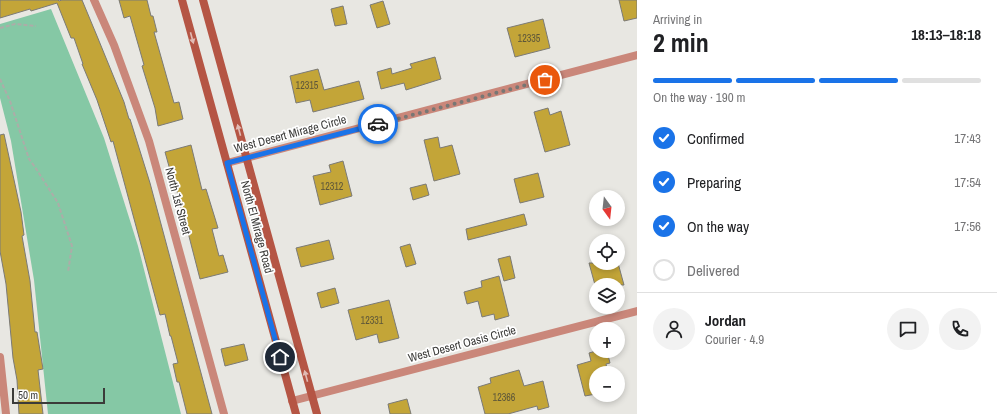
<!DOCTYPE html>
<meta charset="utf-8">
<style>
:root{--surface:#fff;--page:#f2f2f2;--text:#202124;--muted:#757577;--line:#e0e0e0;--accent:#1a73e8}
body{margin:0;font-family:"Archivo Narrow",sans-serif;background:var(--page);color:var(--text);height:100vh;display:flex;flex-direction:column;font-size:15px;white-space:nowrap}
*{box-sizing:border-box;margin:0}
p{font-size:13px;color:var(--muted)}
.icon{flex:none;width:22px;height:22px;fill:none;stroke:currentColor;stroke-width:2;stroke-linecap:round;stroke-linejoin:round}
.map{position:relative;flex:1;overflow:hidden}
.sheet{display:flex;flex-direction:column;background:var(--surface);width:360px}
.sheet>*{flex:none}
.needle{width:26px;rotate:165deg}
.buttons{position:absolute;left:589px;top:190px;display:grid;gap:8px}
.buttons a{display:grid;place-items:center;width:36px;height:36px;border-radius:50%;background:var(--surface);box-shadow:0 2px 6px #0003;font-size:20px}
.scale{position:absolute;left:12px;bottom:10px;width:93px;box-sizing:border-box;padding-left:4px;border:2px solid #3b3b39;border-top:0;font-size:11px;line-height:14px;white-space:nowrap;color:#3b3b39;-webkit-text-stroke:3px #fff;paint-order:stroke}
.pin{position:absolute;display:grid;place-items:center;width:34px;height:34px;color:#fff;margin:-17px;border:2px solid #fff;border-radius:50%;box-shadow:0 1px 4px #0007}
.courier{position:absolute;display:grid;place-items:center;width:40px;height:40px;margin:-20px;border:3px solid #1a73e8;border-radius:50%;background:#fff;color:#222;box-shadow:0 1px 5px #0007}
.summary em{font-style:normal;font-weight:700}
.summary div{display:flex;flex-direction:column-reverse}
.summary{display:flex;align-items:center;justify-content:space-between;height:68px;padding:0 16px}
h1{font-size:26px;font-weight:700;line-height:30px}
.bar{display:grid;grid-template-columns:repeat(4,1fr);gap:6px 4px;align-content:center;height:48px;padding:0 16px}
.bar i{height:5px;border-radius:3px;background:var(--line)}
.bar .current{background:var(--accent)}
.bar p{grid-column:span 4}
.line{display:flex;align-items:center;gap:10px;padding:0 16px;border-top:1px solid var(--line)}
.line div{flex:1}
.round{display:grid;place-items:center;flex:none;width:42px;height:42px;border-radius:21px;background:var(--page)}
ol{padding:0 16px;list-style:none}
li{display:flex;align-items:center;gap:12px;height:44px}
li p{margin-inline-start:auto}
li .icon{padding:4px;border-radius:50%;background:var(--accent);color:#fff;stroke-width:4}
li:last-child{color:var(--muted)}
li i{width:22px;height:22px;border:2px solid var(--line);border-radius:50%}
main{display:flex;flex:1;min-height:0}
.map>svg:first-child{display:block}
</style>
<main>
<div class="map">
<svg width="637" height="414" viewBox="0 0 637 414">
<rect width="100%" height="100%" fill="#e8e7e2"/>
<!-- green -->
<polygon fill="#85c8a5" points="51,9 104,138 138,246 181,414 48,414 34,280 11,141 0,98 0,24"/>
<!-- building -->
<g fill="#c3a538" stroke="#7b7a76">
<polygon points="0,0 58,0 59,1 62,0 82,0 97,36 124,102 129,119 130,119 150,183 212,414 187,414 179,382 177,382 173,364 178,363 171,336 170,336 165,314 160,315 113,141 111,142 97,100 82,64 83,64 74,38 71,38 57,3 31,11 30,9 0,18"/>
<polygon points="119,0 147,0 151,16 153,16 157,32 154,32 174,103 179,102 183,119 158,126 155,108 142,66 144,65 130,16 124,18"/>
<polygon points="619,0 637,0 637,18 624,21"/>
<polygon points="383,1 390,24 377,28 370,5"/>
<polygon points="343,6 347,24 335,26 331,9"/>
<polygon points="543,19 550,48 515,57 507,28"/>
<polygon points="435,57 441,79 406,90 404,83 381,89 377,72 391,68 392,74 412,68 410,64"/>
<polygon points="318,69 324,90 359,81 364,99 313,112 310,100 296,103 290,76"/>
<polygon points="548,108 550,115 561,111 570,145 545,152 534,112"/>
<polygon points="4,134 21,212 24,235 22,236 30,281 35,332 37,332 43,369 38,370 43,414 19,414 17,380 13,358 6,284 0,251 0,135"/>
<polygon points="438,137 440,148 452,145 460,174 434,181 424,140"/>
<polygon points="191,145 202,190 206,189 218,228 212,229 219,256 223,255 228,272 200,279 183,213 182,213 172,169 170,170 165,152"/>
<polygon points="343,161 352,196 320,205 313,176 331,172 329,165"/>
<polygon points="538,173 544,197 520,203 514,179"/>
<polygon points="426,184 429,195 413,200 410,188"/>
<polygon points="524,214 527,225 468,240 466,229"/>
<polygon points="329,240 334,259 301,267 296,248"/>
<polygon points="410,244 416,264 406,267 400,247"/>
<polygon points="510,256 515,278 504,281 498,259"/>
<polygon points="589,263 618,263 624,285 595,285"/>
<polygon points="499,276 509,316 495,320 494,314 482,317 478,301 467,304 464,292 482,287 481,281"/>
<polygon points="335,288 339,303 321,308 317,293"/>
<polygon points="389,300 399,338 379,343 377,334 356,340 348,310"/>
<polygon points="244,344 248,360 225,366 221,349"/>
<polygon points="596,351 607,351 610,363 606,364 608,373 596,373 596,394 585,396 577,365 591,361 589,353"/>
<polygon points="519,370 524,386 543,381 549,407 538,410 537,406 508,414 485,414 478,387 491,383 490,378"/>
<polygon points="407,399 411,414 390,414 388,404"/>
</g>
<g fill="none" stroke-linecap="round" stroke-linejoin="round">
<!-- path -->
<g stroke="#adaca8" stroke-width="2" stroke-dasharray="4 2" stroke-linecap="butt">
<polyline points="0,28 15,24 36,26"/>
<polyline points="0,79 10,101 29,159 35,167 58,203 72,246 68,272"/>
</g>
<!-- minor -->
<g stroke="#ca877a" stroke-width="8">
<polyline points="94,0 114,45 149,141 224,414"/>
<polyline points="227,163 637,55"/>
<polyline points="0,357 6,414"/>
<polyline points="292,401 637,311"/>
</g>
<!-- secondary -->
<g stroke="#b55544" stroke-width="8">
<polyline points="182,0 296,414"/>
<polyline points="203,0 317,414"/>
</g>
</g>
<!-- one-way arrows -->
<defs><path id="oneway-solid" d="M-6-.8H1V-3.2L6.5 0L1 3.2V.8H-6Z"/></defs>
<g fill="#e1bbb4">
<use href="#oneway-solid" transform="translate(192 38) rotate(75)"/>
<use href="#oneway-solid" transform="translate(239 130) rotate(-105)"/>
<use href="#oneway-solid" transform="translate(306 376) rotate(-105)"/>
</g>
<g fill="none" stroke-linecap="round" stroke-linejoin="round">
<!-- done -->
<polyline stroke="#787774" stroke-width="4" stroke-dasharray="0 7.2" points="378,124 545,80"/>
<!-- route -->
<polyline stroke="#1a73e8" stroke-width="5" points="280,357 227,163 378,124"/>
</g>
<g text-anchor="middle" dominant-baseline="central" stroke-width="3.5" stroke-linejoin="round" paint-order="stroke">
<!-- number labels -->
<g font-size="10" fill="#5d5639">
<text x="529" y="38">12335</text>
<text x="307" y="85">12315</text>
<text x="332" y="186">12312</text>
<text x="372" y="320">12331</text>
<text x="504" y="397">12366</text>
</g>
<!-- street labels -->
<g font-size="12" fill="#3b3b39" stroke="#fff">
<text transform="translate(290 134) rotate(-15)">West Desert Mirage Circle</text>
<text transform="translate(178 201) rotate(75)">North 1st Street</text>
<text transform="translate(257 227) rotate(75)">North El Mirage Road</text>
<text transform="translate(462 344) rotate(-15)">West Desert Oasis Circle</text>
</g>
</g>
</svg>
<div class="buttons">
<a><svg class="needle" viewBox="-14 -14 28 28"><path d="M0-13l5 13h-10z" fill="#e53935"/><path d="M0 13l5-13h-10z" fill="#757577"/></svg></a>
<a><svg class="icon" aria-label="locate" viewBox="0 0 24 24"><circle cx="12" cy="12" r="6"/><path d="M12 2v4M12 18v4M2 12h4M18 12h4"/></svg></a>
<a><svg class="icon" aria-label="layers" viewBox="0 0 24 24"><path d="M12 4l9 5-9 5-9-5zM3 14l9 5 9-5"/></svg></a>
<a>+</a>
<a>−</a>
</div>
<div class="scale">50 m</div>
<div class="pin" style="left:545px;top:80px;background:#ea580c"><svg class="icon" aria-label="bag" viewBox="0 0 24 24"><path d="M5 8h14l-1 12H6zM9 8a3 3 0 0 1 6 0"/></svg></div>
<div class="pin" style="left:280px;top:357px;background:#1f2937"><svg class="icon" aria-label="home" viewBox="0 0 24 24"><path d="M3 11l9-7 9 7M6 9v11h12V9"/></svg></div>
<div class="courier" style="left:378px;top:124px"><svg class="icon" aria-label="car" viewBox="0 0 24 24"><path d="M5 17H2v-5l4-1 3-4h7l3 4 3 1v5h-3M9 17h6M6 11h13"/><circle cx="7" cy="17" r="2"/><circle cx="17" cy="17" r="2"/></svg></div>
</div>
<section class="sheet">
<div class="summary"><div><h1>2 min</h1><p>Arriving in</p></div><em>18:13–18:18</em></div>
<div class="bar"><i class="current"></i><i class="current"></i><i class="current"></i><i></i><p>On the way · 190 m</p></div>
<ol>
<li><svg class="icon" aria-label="check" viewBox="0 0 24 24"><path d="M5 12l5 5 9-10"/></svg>Confirmed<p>17:43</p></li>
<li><svg class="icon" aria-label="check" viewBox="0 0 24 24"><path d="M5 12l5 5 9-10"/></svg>Preparing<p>17:54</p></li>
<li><svg class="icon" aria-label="check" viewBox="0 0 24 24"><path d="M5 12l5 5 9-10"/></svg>On the way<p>17:56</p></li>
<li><i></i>Delivered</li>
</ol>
<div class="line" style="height:72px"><a class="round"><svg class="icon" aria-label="person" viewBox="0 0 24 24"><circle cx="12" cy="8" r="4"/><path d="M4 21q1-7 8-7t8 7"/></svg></a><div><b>Jordan</b><p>Courier · 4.9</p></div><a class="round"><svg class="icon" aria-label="chat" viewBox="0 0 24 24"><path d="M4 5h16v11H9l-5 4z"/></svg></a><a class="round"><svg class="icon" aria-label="phone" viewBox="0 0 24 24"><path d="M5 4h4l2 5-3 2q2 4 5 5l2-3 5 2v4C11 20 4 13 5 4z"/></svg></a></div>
</section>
</main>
